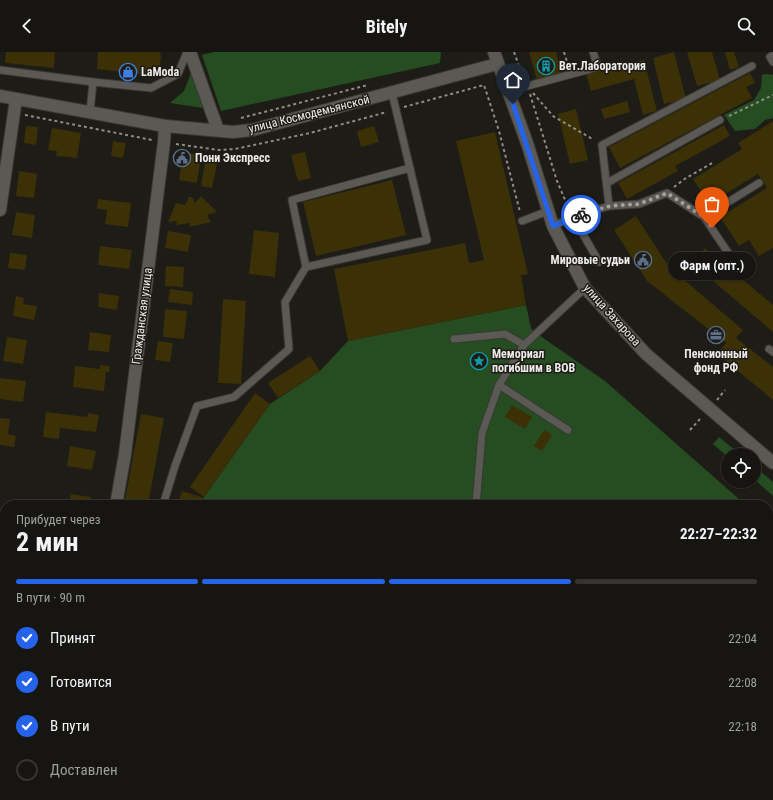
<!DOCTYPE html>
<html lang="ru">
<meta charset="utf-8">
<style>
:root{--surface:#161511;--page:#1f1e1a;--text:#f1f3f6;--muted:#9e9f9f;--line:#353431;--accent:#2563eb}
body{margin:0;font-family:"Roboto Condensed",sans-serif;background:var(--page);color:var(--text);height:100vh;display:flex;flex-direction:column;font-size:15px;white-space:nowrap}
*{box-sizing:border-box;margin:0}
p{font-size:13px;color:var(--muted)}
.icon{flex:none;width:22px;height:22px;fill:none;stroke:currentColor;stroke-width:2;stroke-linecap:round;stroke-linejoin:round}
.map{position:relative;flex:1;overflow:hidden}
.side{position:absolute;left:0px;top:448px;width:773px;height:300px;display:flex;flex-direction:column;background:var(--surface);border-radius:16px 16px 0 0;box-shadow:0 1px 3px #0004,0 0 0 1px var(--line)}
.side>*{flex:none}
.fabs{position:absolute;left:721px;top:396px;display:grid;gap:8px}
.fabs a{display:grid;place-items:center;width:40px;height:40px;border-radius:50%;background:var(--surface);box-shadow:0 1px 3px #0004,0 0 0 1px var(--line);font-size:20px}
.pin{position:absolute;display:grid;place-items:center;width:34px;height:34px;color:#fff;margin:-41px -17px;border-radius:50% 50% 50% 0;rotate:-45deg;box-shadow:0 0 4px #0007}
.pin .icon{rotate:45deg}
.courier{position:absolute;display:grid;place-items:center;width:40px;height:40px;margin:-20px;border:3px solid #2563eb;border-radius:50%;background:#fff;color:#222;box-shadow:0 1px 5px #0007}
.bubble{position:absolute;height:28px;border-radius:14px;background:var(--surface);box-shadow:0 1px 3px #0004,0 0 0 1px var(--line);font-size:13px;font-weight:700;line-height:28px;text-align:center}
.head em{font-style:normal;font-weight:700}
.head div{display:flex;flex-direction:column-reverse}
.head{display:flex;align-items:center;justify-content:space-between;height:68px;padding:0 16px}
h1{font-size:26px;font-weight:700;line-height:30px}
.bar{display:grid;grid-template-columns:repeat(4,1fr);gap:6px 4px;align-content:center;height:48px;padding:0 16px}
.bar i{height:5px;border-radius:3px;background:var(--line)}
.bar .selected{background:var(--accent)}
.bar p{grid-column:span 4}
ol{padding:0 16px;list-style:none}
li{display:flex;align-items:center;gap:12px;height:44px}
li p{margin-inline-start:auto}
li .icon{padding:4px;border-radius:50%;background:var(--accent);color:#fff;stroke-width:4}
li:last-child{color:var(--muted)}
li i{width:22px;height:22px;border:2px solid var(--line);border-radius:50%}
header{display:flex;justify-content:space-between;align-items:center;height:52px;padding:0 16px;background:var(--surface);font-size:18px;font-weight:700}
.map>svg:first-child{display:block}
</style>
<header><svg class="icon" aria-label="back" viewBox="0 0 24 24"><path d="M15 5l-7 7 7 7"/></svg>Bitely<svg class="icon" aria-label="search" viewBox="0 0 24 24"><circle cx="10" cy="10" r="6"/><path d="M15 15l6 6"/></svg></header>
<div class="map">
<svg width="773" height="748" viewBox="0 0 773 748">
<rect width="100%" height="100%" fill="#1d1c17"/>
<!-- green -->
<g fill="#254d21">
<polygon points="214,0 441,0 440,11 221,59 202,3"/>
<polygon points="191,21 203,56 170,51 184,39"/>
<polygon points="767,22 773,23 773,66 765,68 755,77 735,79 724,63 754,48 761,36 762,23"/>
<polygon points="526,253 531,276 536,281 605,329 740,448 744,453 202,453 204,445 270,352 320,319 348,289"/>
<polygon points="719,385 741,403 728,403 728,405 713,392"/>
<polygon points="754,414 773,430 773,444 754,427"/>
<polygon points="768,486 773,493 773,748 115,748 117,743 768,743"/>
</g>
<!-- building -->
<g fill="#3b3006">
<polygon points="6,0 55,0 54,16 5,11"/>
<polygon points="98,0 159,0 161,3 160,13 155,20 148,23 97,17"/>
<polygon points="529,0 556,0 562,21 537,28"/>
<polygon points="674,0 686,47 664,52 653,6"/>
<polygon points="687,0 712,0 720,28 697,34"/>
<polygon points="725,0 734,0 739,15 730,18"/>
<polygon points="644,8 657,59 643,63 634,27 591,39 586,22"/>
<polygon points="750,21 755,31 746,35 752,46 620,116 609,95"/>
<polygon points="627,49 630,60 604,67 601,57"/>
<polygon points="576,57 588,108 570,112 558,62"/>
<polygon points="773,69 773,196 759,204 749,188 739,194 720,165 767,136 758,122 709,152 693,127 742,97 738,91"/>
<polygon points="724,73 730,84 675,114 678,119 627,147 618,131"/>
<polygon points="26,74 38,75 36,93 24,91"/>
<polygon points="374,74 379,90 361,95 357,79"/>
<polygon points="52,76 81,81 77,106 56,104 57,99 48,98"/>
<polygon points="495,80 528,222 521,223 526,253 348,289 334,217 465,191 469,211 484,208 456,89"/>
<polygon points="113,89 126,91 123,106 111,104"/>
<polygon points="183,100 201,103 197,131 179,128"/>
<polygon points="305,100 311,126 298,129 291,103"/>
<polygon points="210,103 214,103 216,105 217,112 212,136 201,134 205,110"/>
<polygon points="19,119 37,122 34,146 16,144"/>
<polygon points="392,128 406,183 316,204 303,150"/>
<polygon points="201,144 217,160 207,163 211,170 190,175 190,171 176,173 177,169 168,170 176,151 185,153 189,145 192,145 195,151"/>
<polygon points="98,147 131,151 128,175 105,172 107,158 97,157"/>
<polygon points="16,160 35,163 32,186 12,183"/>
<polygon points="636,164 669,215 743,278 736,286 773,315 773,348 717,302 726,291 647,229 614,178"/>
<polygon points="254,178 279,181 275,225 249,222"/>
<polygon points="168,179 191,183 188,200 165,196"/>
<polygon points="100,194 132,198 129,217 98,213"/>
<polygon points="705,196 773,253 773,280 692,211"/>
<polygon points="10,201 27,203 25,218 8,216"/>
<polygon points="166,214 184,215 183,235 165,234"/>
<polygon points="170,237 193,240 192,253 168,250"/>
<polygon points="99,241 119,244 117,258 98,255"/>
<polygon points="16,244 24,246 23,252 37,254 34,268 13,264"/>
<polygon points="223,247 246,249 241,332 218,331"/>
<polygon points="165,257 187,259 184,287 163,285"/>
<polygon points="90,280 111,283 109,300 88,298"/>
<polygon points="7,285 27,288 23,312 3,309"/>
<polygon points="158,289 173,291 170,310 155,308"/>
<polygon points="310,304 320,319 278,346 268,331"/>
<polygon points="100,313 110,314 109,320 106,320 104,339 73,335 75,314 100,317"/>
<polygon points="0,326 26,329 23,350 0,347"/>
<polygon points="255,341 270,352 204,445 190,435"/>
<polygon points="512,353 532,365 525,377 505,365"/>
<polygon points="46,360 87,365 88,361 99,363 96,380 60,376 59,387 43,385"/>
<polygon points="141,362 164,366 148,453 124,453"/>
<polygon points="0,366 10,367 8,382 16,384 14,395 0,393"/>
<polygon points="544,378 552,383 542,399 534,394"/>
<polygon points="70,394 96,399 92,418 67,414"/>
<polygon points="182,439 204,446 202,453 178,453"/>
<polygon points="71,442 91,445 90,453 69,453"/>
<polygon points="0,541 5,542 5,553 0,553"/>
<polygon points="12,743 20,743 19,748 11,748"/>
<polygon points="60,743 80,743 79,748 59,748"/>
<polygon points="519,743 610,743 608,748 571,748 569,747 568,748 516,748"/>
</g>
<g fill="none" stroke-linecap="round" stroke-linejoin="round">
<defs>
<g id="lane">
<polyline points="773,3 770,5 773,10"/>
<polyline points="0,18 93,30"/>
<polyline points="509,39 598,15 593,0"/>
<polyline points="90,60 93,30 151,36 178,22 187,0"/>
<polyline points="607,131 720,68"/>
<polyline points="609,154 639,152 667,141 704,165 733,208"/>
<polyline points="573,165 599,210"/>
<polyline points="704,165 759,131"/>
<polyline points="522,169 548,159"/>
<polyline points="553,174 573,165 609,154 602,93 752,14"/>
<polyline points="306,215 292,148 410,116"/>
<polyline points="454,287 505,282 524,293"/>
<polyline points="769,297 773,300"/>
<polyline points="499,333 568,378"/>
<polyline points="163,453 175,414 197,354 234,345 289,297 285,250 306,215 427,188 392,41"/>
<polyline points="476,453 482,381 499,333 524,293 585,236"/>
</g>
<g id="street">
<polyline points="190,0 218,78"/>
<polyline points="0,158 16,47"/>
<polyline points="116,453 125,402 164,90 165,74"/>
<polyline points="0,723 5,723"/>
<polyline points="33,743 37,748"/>
<polyline points="49,748 49,743"/>
</g>
<g id="secondary">
<polyline points="494,0 527,91 553,174 585,236 646,302 773,411"/>
<polyline points="0,44 165,74 233,80 252,78 497,12"/>
</g>
</defs>
<!-- lane casing -->
<use href="#lane" stroke="#3a3836" stroke-width="9"/>
<!-- street casing -->
<use href="#street" stroke="#3a3836" stroke-width="14"/>
<!-- secondary casing -->
<use href="#secondary" stroke="#3a3836" stroke-width="14"/>
<!-- path -->
<g stroke="#8e8d89" stroke-width="2" stroke-dasharray="3 3" stroke-linecap="butt">
<polyline points="514,0 523,25"/>
<polyline points="564,0 568,13"/>
<polyline points="533,41 553,64 594,88"/>
<polyline points="530,42 557,129 569,157"/>
<polyline points="404,55 484,33 499,79 520,160"/>
<polyline points="25,63 152,88"/>
<polyline points="729,64 773,43"/>
<polyline points="241,66 368,33"/>
<polyline points="176,92 219,98 235,97 310,81 387,60"/>
<polyline points="674,135 686,126 714,110"/>
<polyline points="717,348 725,338"/>
<polyline points="690,378 700,367"/>
<polyline points="503,748 505,743"/>
<polyline points="615,748 617,743"/>
</g>
<!-- lane -->
<use href="#lane" stroke="#5a5953" stroke-width="7"/>
<!-- street -->
<use href="#street" stroke="#5a5953" stroke-width="12"/>
<!-- secondary -->
<use href="#secondary" stroke="#5a5953" stroke-width="12"/>
</g>
<g fill="none" stroke-linecap="round" stroke-linejoin="round">
<!-- done -->
<polyline stroke="#a3a29e" stroke-width="4" stroke-dasharray="0 7.2" points="581,163 610,154 639,152 667,141 704,165 712,176"/>
<!-- route -->
<polyline stroke="#2563eb" stroke-width="5" points="513,52 553,174 581,163"/>
</g>
<!-- icons -->
<defs>
<symbol id="building-ring" viewBox="-11 -11 22 22"><circle r="9.5" fill="#1d1c17" stroke="#0f9aa8" stroke-width="1.5"/><path d="M-4-6H4V6H1V3H-1V6H-4ZM-2.5-4.3h1.7v1.8h-1.7ZM.8-4.3h1.7v1.8H.8ZM-2.5-1h1.7V.8h-1.7ZM.8-1h1.7V.8H.8Z" fill="#0f9aa8"/></symbol>
<symbol id="shop-ring" viewBox="-11 -11 22 22"><circle r="9.5" fill="#1d1c17" stroke="#3f7fe0" stroke-width="1.5"/><path d="M-5-2.5h2.3a2.7 3.5 0 0 1 5.4 0H5L5.5 6h-11ZM-1.5-2.5h3a1.5 2.3 0 0 0-3 0Z" fill="#3f7fe0"/></symbol>
<symbol id="civic-ring" viewBox="-11 -11 22 22"><circle r="9.5" fill="#1d1c17" stroke="#5c6f8a" stroke-width="1.5"/><path d="M-.6-6.5H3V-4.5H.6V-3L4-1V1h2V6H-6V1h2V-1L-.6-3ZM-1.2 2.5V6h2.4V2.5Z" fill="#5c6f8a"/></symbol>
<symbol id="office-ring" viewBox="-11 -11 22 22"><circle r="9.5" fill="#1d1c17" stroke="#5c6f8a" stroke-width="1.5"/><path d="M-6-3h4V-5.5h4V-3h4V5H-6ZM-1-4.5V-3h2v-1.5ZM-6 0V1H6V0Z" fill="#5c6f8a"/></symbol>
<symbol id="sight-ring" viewBox="-11 -11 22 22"><circle r="9.5" fill="#1d1c17" stroke="#0f9aa8" stroke-width="1.5"/><path d="M0-6L1.8-2.2L6-1.7L2.9 1.2L3.7 5.4L0 3.3L-3.7 5.4L-2.9 1.2L-6-1.7L-1.8-2.2Z" fill="#0f9aa8"/></symbol>
</defs>
<g fill-rule="evenodd">
<use href="#building-ring" x="536" y="4" width="20" height="20"/>
<use href="#shop-ring" x="118" y="10" width="20" height="20"/>
<use href="#civic-ring" x="172" y="96" width="20" height="20"/>
<use href="#civic-ring" x="633" y="198" width="20" height="20"/>
<use href="#office-ring" x="706" y="273" width="20" height="20"/>
<use href="#sight-ring" x="469" y="299" width="20" height="20"/>
</g>
<g text-anchor="middle" dominant-baseline="central" stroke-width="3" stroke-linejoin="round" paint-order="stroke">
<!-- poi labels -->
<g font-size="12" font-weight="bold" fill="#ebeae7" stroke="#1d1c17" text-anchor="start">
<text x="559" y="14">Вет.Лаборатория</text>
<text x="141" y="20">LaModa</text>
<text x="195" y="106">Пони Экспресс</text>
<text x="630" y="208" text-anchor="end">Мировые судьи</text>
<text x="492" y="302">Мемориал<tspan x="492" dy="14">погибшим в ВОВ</tspan></text>
<text x="716" y="302" text-anchor="middle">Пенсионный<tspan x="716" dy="14">фонд РФ</tspan></text>
</g>
<!-- street labels -->
<g font-size="12" fill="#ebeae7" stroke="#1d1c17">
<text transform="translate(309 62) rotate(-14)">улица Космодемьянской</text>
<text transform="translate(612 263) rotate(48)">улица Захарова</text>
<text transform="translate(142 264) rotate(-83)">Гражданская улица</text>
</g>
</g>
</svg>
<div class="fabs">
<a><svg class="icon" aria-label="locate" viewBox="0 0 24 24"><circle cx="12" cy="12" r="6"/><path d="M12 2v4M12 18v4M2 12h4M18 12h4"/></svg></a>
</div>
<div class="pin" style="left:712px;top:176px;background:#ea580c"><svg class="icon" aria-label="bag" viewBox="0 0 24 24"><path d="M5 8h14l-1 12H6zM9 8a3 3 0 0 1 6 0"/></svg></div>
<div class="pin" style="left:513px;top:52px;background:#1f2937"><svg class="icon" aria-label="home" viewBox="0 0 24 24"><path d="M3 11l9-7 9 7M6 9v11h12V9"/></svg></div>
<div class="courier" style="left:581px;top:163px"><svg class="icon" aria-label="bike" viewBox="0 0 24 24"><circle cx="6" cy="16" r="4"/><circle cx="18" cy="16" r="4"/><path d="M6 16l4-8h5l3 8M10 8l3 8H6M13 5h3"/></svg></div>
<div class="bubble" style="left:668px;top:200px;width:88px">Фарм (опт.)</div>
<section class="side">
<div class="head"><div><h1>2 мин</h1><p>Прибудет через</p></div><em>22:27–22:32</em></div>
<div class="bar"><i class="selected"></i><i class="selected"></i><i class="selected"></i><i></i><p>В пути · 90 m</p></div>
<ol>
<li><svg class="icon" aria-label="check" viewBox="0 0 24 24"><path d="M5 12l5 5 9-10"/></svg>Принят<p>22:04</p></li>
<li><svg class="icon" aria-label="check" viewBox="0 0 24 24"><path d="M5 12l5 5 9-10"/></svg>Готовится<p>22:08</p></li>
<li><svg class="icon" aria-label="check" viewBox="0 0 24 24"><path d="M5 12l5 5 9-10"/></svg>В пути<p>22:18</p></li>
<li><i></i>Доставлен</li>
</ol>
</section>
</div>
